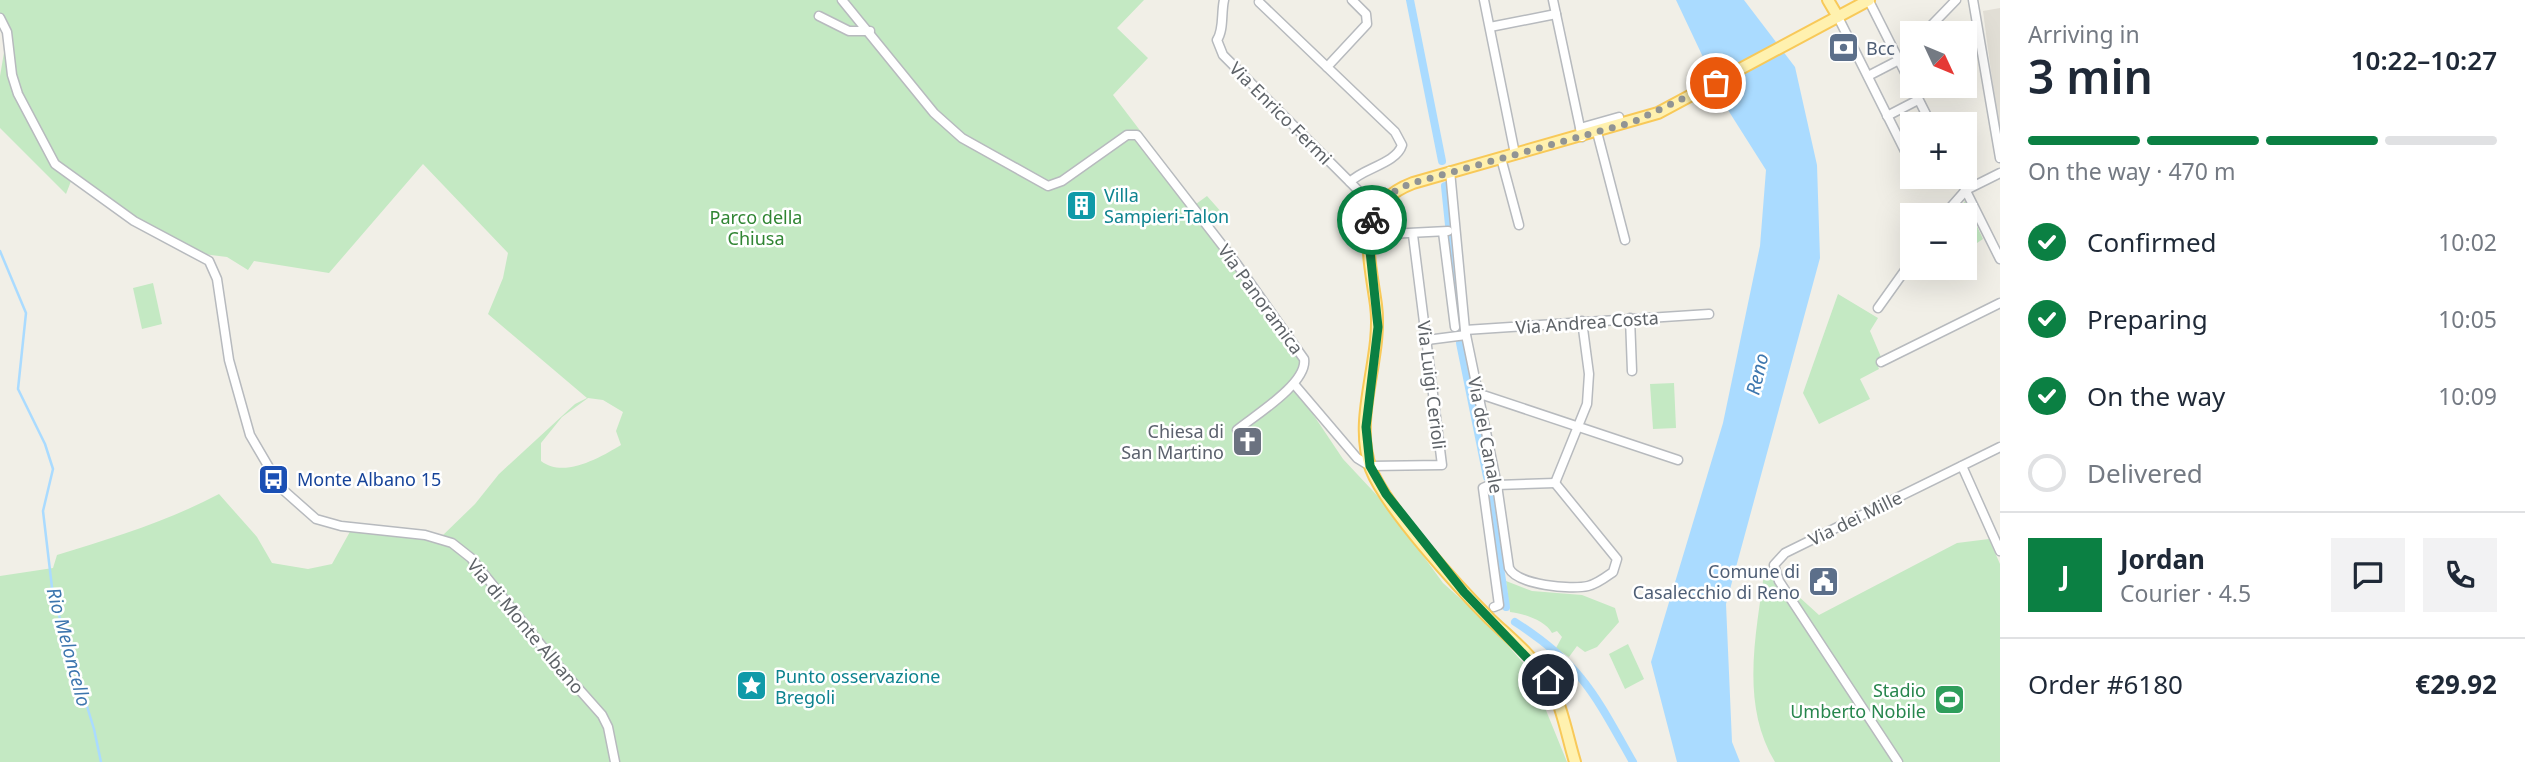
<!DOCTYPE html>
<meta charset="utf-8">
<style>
:root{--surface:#fff;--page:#f2f2f3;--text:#1f2937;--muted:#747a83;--line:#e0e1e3;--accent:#0b8043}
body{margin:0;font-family:"Noto Sans",sans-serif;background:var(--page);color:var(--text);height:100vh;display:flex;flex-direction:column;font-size:26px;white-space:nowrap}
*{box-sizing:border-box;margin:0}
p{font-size:23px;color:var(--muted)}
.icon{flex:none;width:38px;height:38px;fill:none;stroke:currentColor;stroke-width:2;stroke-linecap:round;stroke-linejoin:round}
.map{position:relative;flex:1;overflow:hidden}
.sheet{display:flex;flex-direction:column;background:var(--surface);width:525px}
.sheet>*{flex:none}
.needle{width:46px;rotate:134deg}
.controls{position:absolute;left:1900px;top:21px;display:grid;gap:14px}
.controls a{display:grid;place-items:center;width:77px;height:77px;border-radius:0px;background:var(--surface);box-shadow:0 7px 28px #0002;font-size:35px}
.pin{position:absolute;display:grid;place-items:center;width:60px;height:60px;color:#fff;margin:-30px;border:4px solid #fff;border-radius:50%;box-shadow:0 2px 7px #0007}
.courier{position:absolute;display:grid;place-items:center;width:70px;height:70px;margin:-35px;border:5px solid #0b8043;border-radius:50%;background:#fff;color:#222;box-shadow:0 2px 9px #0007}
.head em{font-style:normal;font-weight:600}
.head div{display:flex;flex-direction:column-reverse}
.head{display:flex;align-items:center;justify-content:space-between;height:119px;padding:0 28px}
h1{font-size:46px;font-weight:600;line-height:52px}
.bar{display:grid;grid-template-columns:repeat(4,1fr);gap:10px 7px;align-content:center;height:84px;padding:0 28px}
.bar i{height:9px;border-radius:5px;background:var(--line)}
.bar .on{background:var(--accent)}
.bar p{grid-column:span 4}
.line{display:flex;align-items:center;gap:18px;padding:0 28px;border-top:2px solid var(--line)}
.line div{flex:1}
.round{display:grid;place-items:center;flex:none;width:74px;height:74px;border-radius:0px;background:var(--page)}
ol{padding:0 28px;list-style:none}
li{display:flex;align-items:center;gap:21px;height:77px}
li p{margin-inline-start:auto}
li .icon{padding:7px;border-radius:50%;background:var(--accent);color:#fff;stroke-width:4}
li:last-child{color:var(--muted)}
li i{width:38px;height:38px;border:4px solid var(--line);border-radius:50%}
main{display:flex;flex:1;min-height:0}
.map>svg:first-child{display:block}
</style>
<main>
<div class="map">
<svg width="2000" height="762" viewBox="0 0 2000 762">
<rect width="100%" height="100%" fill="#f1efe7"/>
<!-- education -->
<polygon fill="#e1ded5" points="2000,8 2000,139 1983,11"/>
<!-- green -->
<g fill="#c4e9c3" fill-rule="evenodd">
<path d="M0,0H1144L1117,28L1148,58L1113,95L1196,204L1207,196L1223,214L1210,224L1303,361L1292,383L1343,459L1386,505L1443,583L1492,627L1530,671L1567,762H0V576L53,568L57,555C113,538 168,521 219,494L257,537L272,563L308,569L332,564L352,528L440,538L475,504L499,474L575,404L587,398L488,314L503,278L508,253L423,164L329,273L254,261L248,270L227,257L203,254L182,243L113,206L73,176L66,194L0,128V76L7,35L0,25ZM588,398L603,400L623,412L616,431L621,445C601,457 564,479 541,461V443L562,417Z"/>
<polygon points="1965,201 1983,239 1965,251 1965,215 1954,215"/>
<polygon points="153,283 162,324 142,329 133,288"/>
<polygon points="1838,294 1878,318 1870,331 1881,357 1876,361 1879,369 1860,379 1870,399 1819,424 1803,393"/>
<polygon points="1674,383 1676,428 1653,429 1650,384"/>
<path d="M1989,539L2000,564V762H1775C1739,702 1757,631 1765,566L1819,615L1957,543Z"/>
<path d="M1506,581L1532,591L1582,595L1615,608L1619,622L1597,647L1585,652L1577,646L1569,657L1556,648L1562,637L1557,631L1552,633C1546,621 1523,613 1510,612Z"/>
<polygon points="1628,644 1644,679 1625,689 1609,654"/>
</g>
<!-- water -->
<polygon fill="#aadbff" points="1676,0 1744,0 1795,67 1817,165 1820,258 1726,604 1732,742 1740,762 1677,762 1651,662 1723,423 1760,246 1766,170 1728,110"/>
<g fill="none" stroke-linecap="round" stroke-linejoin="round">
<!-- stream -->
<polyline stroke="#aadbff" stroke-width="2.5" points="0,251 26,313 18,389 45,444 53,469 43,511 53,596 94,729 101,762"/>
<!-- canal -->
<g stroke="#aadbff" stroke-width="8">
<polyline points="1410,0 1442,161"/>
<polyline points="1445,186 1449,225"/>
<polyline points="1451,238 1459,331"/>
<polyline points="1460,343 1487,477"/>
<polyline points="1489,493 1506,607"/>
<path d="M1515,622C1582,665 1595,695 1633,762"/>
</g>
<defs>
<g id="minor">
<path d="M842,0L934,113L962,138L1048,186L1062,181L1127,135H1137L1236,263L1304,359C1308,383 1254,416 1237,430"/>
<path d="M1224,0C1221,13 1224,30 1217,40L1223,55L1350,182"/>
<path d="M1352,0L1366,14L1367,24L1327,67L1395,132L1402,145C1396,164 1363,168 1350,182L1376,209"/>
<polyline points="1484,0 1515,154"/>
<polyline points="1553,0 1582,137"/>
<polyline points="1973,0 2000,158"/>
<polyline points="1869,1 1931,124"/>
<polyline points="1259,2 1327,67"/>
<polyline points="819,16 849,31 870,31"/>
<polyline points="1838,17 1906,153 1913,150"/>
<polyline points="0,18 7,32 12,75 18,94 55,164 134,221 209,261 217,279 229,360 250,435 281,488 316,519 341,526 425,535 452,543 471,558 554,661 602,715 608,727 615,762"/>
<polyline points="1490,27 1556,14"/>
<polyline points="1924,33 1956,0"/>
<polyline points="1868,76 1899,60 1913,45"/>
<polyline points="1887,116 1918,100"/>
<polyline points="1580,128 1619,117"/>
<polyline points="1597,132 1625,240"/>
<polyline points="1501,158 1519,225"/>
<path d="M1450,171L1465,330L1497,485L1509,568C1517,585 1571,590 1588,586C1597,584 1606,577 1613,572L1617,559L1555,483"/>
<polyline points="1959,177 2000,259"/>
<polyline points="1944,215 1966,190 2000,173"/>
<polyline points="1443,232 1455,327"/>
<polyline points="1369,235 1448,231"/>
<polyline points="1878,308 1913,259"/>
<polyline points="1630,318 1632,371"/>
<polyline points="1465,330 1709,314"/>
<polyline points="1427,340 1466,335"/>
<polyline points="1881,362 2000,303"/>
<polyline points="1294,384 1357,458 1370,466 1442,465 1413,235"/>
<polyline points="1477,393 1678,460"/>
<polyline points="1962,466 2000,551"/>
<polyline points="1555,483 1587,404 1589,374 1582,321"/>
<polyline points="1497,485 1555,483"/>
<polyline points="1494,607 1499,605 1483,488 1496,482"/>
<polyline points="1898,762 1779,581 1774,565 1785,553 2000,447"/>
</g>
<g id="major">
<polyline points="1828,0 1838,17"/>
<path d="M1575,762C1567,736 1562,704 1548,681C1534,657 1510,638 1490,619C1459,588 1386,508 1371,469C1352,417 1383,358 1376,305C1369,253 1353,206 1413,183L1658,113L1869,0"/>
</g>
</defs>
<!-- minor casing -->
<use href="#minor" stroke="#b7babe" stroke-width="11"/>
<!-- major casing -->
<use href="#major" stroke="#f8c959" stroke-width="14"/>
<!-- minor -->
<use href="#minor" stroke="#fff" stroke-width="8"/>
<!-- major -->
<use href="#major" stroke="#fff1af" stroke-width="10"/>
</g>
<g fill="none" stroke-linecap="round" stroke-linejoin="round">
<!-- done -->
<polyline stroke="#919494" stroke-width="7" stroke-dasharray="0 12.6" points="1372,220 1386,196 1409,184 1633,122 1716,83"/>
<!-- route -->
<polyline stroke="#0b8043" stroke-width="9" points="1372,220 1370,251 1378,327 1366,427 1370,466 1386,494 1464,592 1548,680"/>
</g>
<!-- icons -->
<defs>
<symbol id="bank-square" viewBox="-11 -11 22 22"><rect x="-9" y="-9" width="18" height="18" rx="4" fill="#5c6f8a" stroke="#fff"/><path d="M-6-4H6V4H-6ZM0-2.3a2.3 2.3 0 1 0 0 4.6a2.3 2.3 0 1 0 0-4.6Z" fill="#fff"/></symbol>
<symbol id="building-square" viewBox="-11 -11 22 22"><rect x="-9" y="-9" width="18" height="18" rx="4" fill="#0f9aa8" stroke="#fff"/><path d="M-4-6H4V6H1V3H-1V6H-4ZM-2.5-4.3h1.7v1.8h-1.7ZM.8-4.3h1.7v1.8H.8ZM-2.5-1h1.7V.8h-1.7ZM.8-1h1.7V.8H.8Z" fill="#fff"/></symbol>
<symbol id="church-square" viewBox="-11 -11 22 22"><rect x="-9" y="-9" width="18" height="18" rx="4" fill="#6b7280" stroke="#fff"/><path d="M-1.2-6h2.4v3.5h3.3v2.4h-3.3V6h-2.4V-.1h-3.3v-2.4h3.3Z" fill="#fff"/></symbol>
<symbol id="bus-square" viewBox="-11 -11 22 22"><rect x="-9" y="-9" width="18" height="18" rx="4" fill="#1a4fb4" stroke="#fff"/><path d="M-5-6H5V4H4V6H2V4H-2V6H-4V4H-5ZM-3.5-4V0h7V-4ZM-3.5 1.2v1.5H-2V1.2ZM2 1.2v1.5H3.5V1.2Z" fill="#fff"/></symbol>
<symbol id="civic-square" viewBox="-11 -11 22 22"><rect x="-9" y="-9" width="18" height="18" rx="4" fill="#5c6f8a" stroke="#fff"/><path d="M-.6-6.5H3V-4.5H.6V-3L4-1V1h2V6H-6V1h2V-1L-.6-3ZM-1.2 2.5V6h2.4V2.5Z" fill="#fff"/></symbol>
<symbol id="sight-square" viewBox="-11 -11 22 22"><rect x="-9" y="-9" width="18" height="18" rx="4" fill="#0f9aa8" stroke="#fff"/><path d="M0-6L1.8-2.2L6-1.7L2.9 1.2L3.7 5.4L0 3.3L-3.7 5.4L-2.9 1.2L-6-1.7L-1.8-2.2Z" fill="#fff"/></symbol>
<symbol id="stadium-square" viewBox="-11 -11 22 22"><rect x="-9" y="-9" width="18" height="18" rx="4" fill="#2e9e5b" stroke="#fff"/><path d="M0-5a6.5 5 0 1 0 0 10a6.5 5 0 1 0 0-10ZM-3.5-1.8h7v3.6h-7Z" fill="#fff"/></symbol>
</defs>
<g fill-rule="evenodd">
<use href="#bank-square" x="1826" y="30" width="35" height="35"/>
<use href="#building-square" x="1064" y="188" width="35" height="35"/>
<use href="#church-square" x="1230" y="424" width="35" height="35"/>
<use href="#bus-square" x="256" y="462" width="35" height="35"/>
<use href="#civic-square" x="1806" y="564" width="35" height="35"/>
<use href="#sight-square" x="734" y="668" width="35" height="35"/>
<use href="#stadium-square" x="1932" y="682" width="35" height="35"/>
</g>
<g text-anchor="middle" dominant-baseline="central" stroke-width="5" stroke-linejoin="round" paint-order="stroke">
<!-- service labels -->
<g font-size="18" fill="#4e5e75" stroke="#fff" text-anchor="start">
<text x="1866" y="48">Bcc</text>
<text x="1800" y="571" text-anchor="end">Comune di<tspan x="1800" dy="21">Casalecchio di Reno</tspan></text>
</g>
<!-- street labels -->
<g font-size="18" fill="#5e6368" stroke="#fff">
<text transform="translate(1281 113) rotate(45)">Via Enrico Fermi</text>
<text transform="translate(1261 299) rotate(54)">Via Panoramica</text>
<text transform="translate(1587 322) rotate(-4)">Via Andrea Costa</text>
<text transform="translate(1432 385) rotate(83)">Via Luigi Cerioli</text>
<text transform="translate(1486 435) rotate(79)">Via del Canale</text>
<text transform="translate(1855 518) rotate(-26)">Via dei Mille</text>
<text transform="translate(526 626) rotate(50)">Via di Monte Albano</text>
</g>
<!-- culture labels -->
<g font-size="18" fill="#0d838f" stroke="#fff" text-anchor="start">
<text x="1104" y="195">Villa<tspan x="1104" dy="21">Sampieri-Talon</tspan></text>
<text x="775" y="676">Punto osservazione<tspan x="775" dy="21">Bregoli</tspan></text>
</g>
<!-- park labels -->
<g font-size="18" fill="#308533" stroke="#fff">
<text x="756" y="217">Parco della<tspan x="756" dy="21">Chiusa</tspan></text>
</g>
<!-- worship labels -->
<g font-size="18" fill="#5b616d" stroke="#fff" text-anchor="end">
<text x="1224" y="431">Chiesa di<tspan x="1224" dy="21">San Martino</tspan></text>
</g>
<!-- transit labels -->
<g font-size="18" fill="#164399" stroke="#fff" text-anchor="start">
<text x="297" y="479">Monte Albano 15</text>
</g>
<!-- leisure labels -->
<g font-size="18" fill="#27864d" stroke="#fff" text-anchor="end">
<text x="1926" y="690">Stadio<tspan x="1926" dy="21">Umberto Nobile</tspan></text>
</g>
<!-- water labels -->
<g font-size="19" font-style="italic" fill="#3c76ae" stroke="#fff">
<text transform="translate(1757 374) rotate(-77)">Reno</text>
<text transform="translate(69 647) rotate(75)">Rio Meloncello</text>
</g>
</g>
</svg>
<div class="controls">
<a><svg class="needle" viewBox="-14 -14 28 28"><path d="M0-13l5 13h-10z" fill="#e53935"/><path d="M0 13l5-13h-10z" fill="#747a83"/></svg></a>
<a>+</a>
<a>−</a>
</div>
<div class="pin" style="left:1716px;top:83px;background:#ea580c"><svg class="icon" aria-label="bag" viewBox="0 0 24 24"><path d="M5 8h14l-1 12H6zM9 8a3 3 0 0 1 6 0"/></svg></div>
<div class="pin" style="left:1548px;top:680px;background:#1f2937"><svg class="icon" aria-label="home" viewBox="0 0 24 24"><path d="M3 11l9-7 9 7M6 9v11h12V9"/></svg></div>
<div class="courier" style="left:1372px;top:220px"><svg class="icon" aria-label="bike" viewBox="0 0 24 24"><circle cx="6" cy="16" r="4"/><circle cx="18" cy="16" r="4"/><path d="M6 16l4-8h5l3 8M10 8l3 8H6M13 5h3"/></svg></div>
</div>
<section class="sheet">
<div class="head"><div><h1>3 min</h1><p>Arriving in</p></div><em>10:22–10:27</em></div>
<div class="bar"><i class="on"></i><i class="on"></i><i class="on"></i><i></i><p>On the way · 470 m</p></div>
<ol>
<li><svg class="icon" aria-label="check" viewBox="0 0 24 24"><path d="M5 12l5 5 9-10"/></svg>Confirmed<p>10:02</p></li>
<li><svg class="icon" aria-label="check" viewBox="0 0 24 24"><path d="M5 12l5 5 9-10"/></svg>Preparing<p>10:05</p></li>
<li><svg class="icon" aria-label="check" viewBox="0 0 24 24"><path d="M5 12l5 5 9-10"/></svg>On the way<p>10:09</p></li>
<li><i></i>Delivered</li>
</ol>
<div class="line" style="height:126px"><b class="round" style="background:var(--accent);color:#fff">J</b><div><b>Jordan</b><p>Courier · 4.5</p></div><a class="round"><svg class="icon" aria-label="chat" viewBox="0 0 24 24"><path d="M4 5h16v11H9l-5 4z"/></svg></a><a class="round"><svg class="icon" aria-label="phone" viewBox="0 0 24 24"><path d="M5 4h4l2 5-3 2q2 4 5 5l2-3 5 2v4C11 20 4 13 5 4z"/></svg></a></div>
<div class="line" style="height:91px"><div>Order #6180</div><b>€29.92</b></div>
</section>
</main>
